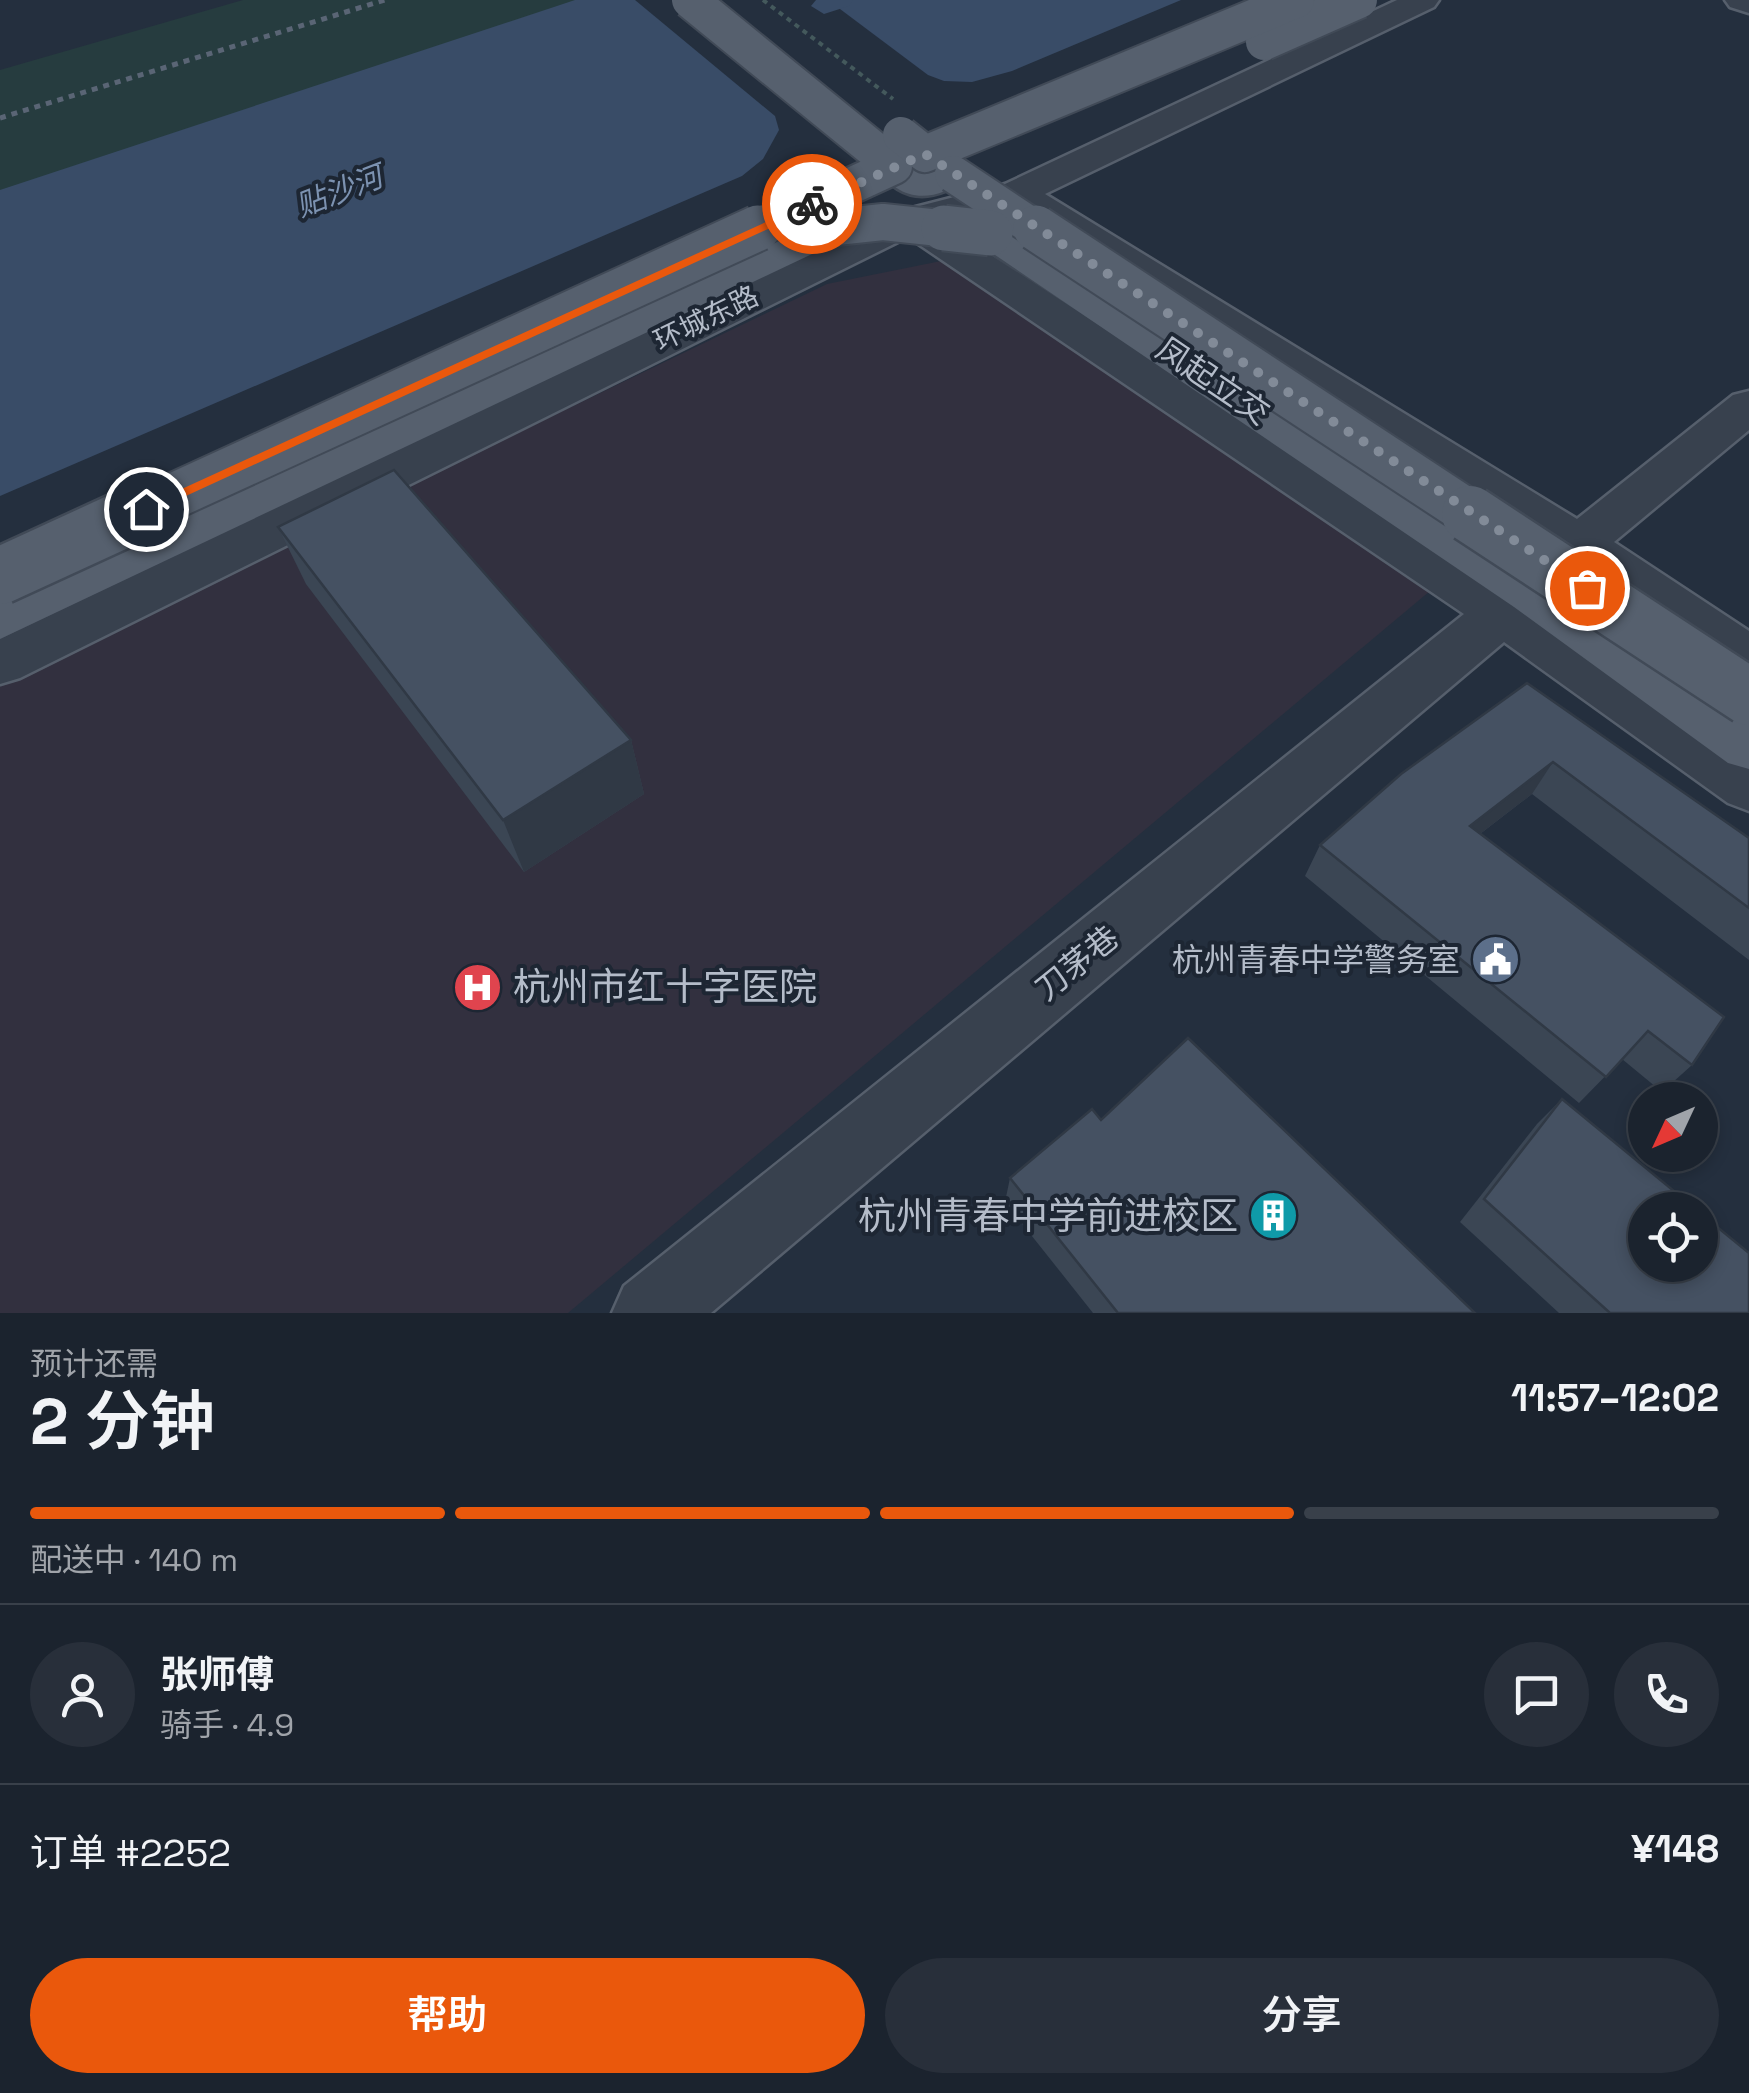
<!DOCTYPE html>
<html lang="zh">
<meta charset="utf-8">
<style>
:root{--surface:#1b232e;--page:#282f3a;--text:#f1f3f6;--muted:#a0a4aa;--line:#39404a;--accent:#ea580c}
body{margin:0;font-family:"Space Grotesk","Noto Sans SC",sans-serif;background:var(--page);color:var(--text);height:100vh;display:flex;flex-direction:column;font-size:38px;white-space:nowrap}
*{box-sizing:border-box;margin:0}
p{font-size:32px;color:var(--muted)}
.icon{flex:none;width:55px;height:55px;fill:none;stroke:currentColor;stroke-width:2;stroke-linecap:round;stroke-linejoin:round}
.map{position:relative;height:1313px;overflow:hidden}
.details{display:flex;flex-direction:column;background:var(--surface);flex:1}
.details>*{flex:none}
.needle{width:65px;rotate:226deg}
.buttons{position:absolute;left:1628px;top:1082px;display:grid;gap:20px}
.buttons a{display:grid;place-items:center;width:90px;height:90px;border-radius:50%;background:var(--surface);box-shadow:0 5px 15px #0003,0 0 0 2px var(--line);font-size:50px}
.pin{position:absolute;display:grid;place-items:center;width:85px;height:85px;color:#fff;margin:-42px;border:5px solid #fff;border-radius:50%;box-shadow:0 2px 10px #0007}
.courier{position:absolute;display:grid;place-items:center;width:100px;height:100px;margin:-50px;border:8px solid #ea580c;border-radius:50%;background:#fff;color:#222;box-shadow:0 2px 12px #0007}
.summary em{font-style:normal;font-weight:600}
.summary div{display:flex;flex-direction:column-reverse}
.summary{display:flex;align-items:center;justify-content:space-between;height:170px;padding:0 30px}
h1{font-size:65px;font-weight:600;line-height:75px}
.bar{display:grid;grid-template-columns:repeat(4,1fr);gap:15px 10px;align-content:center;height:120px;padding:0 30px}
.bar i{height:12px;border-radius:8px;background:var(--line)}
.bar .active{background:var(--accent)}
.bar p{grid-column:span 4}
.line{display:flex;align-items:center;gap:25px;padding:0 30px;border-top:2px solid var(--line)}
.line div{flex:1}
.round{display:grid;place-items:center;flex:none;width:105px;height:105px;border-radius:52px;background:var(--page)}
.primary-button{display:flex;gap:20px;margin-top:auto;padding:20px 30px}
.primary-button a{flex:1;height:115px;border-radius:60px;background:var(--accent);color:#fff;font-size:40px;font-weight:600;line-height:115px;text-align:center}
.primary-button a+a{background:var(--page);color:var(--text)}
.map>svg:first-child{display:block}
</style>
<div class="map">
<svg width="1749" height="1313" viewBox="0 0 1749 1313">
<rect width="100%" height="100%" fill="#242f3e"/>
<!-- medical -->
<polygon fill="#32303f" points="946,260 1430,591 568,1313 0,1313 0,681 827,284"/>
<!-- green -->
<polygon fill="#263c3f" points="243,0 588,0 0,209 0,70"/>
<!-- water -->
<g fill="#394c67">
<polygon points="575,0 635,0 775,116 779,130 763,159 742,176 0,496 0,190"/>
<polygon points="828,0 1181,0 1012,71 972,82 944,81 928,75"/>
</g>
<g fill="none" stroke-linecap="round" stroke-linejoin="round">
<!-- canal -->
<polygon fill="#394c67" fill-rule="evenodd" points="816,0 853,0 849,6 824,14 811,6"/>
<defs>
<g id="minor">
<polygon points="1397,0 1439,0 1434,7 1045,194 1577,519 1733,395 1749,391 1749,430 1614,542 1749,631 1749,680 1730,674 1561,557 1026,213 1022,203 943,224 1521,599 1749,754 1749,811 1728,803 1504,642 711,1313 612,1313 624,1286 1464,614 908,237 20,678 0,684 0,639 896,212 1005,184"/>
<polygon points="1725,0 1749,0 1749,13 1730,7"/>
</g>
<g id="major">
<path d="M894,155L907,158L925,172L953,162L967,166L972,174C965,184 956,186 945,191C916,203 893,192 875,166L881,158Z"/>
<polygon points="836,215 850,218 856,227 850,236 0,639 0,596"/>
<polygon points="990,221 1004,224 1552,579 1749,715 1749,769 1728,763 1514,607 976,242 970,233 976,224"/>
</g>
</defs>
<!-- minor casing -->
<use href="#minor" stroke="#565f6c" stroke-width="5"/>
<!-- major casing -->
<use href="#major" stroke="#414a57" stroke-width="5"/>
<!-- path -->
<polyline stroke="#44595c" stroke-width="4" stroke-dasharray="5 5" stroke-linecap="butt" points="763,0 893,99"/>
<!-- minor -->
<use href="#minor" fill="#38414e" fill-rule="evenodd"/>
<!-- major -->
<use href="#major" fill="#56606e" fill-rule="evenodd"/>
<!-- rail -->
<polyline stroke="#5a6575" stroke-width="5" stroke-dasharray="6 6" stroke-linecap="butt" points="0,118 385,0"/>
<defs>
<g id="major-bridge-far2">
<polyline points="690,0 894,166 753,231"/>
<polyline points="1264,42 1359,0"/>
<polyline points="901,135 925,154 1296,0"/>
<polyline points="953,174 1039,231"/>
<polyline points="836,227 883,222 968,231"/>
</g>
<g id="major-bridge-far1">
<polyline points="944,228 990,233"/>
<polyline points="1036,228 1474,516"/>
<polyline points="130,516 758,228"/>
</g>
<g id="major-bridge">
<polyline points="1470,514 1749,697"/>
<polyline points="0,576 135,514"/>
</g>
</defs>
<!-- major-bridge-far2 casing -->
<use href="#major-bridge-far2" stroke="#414a57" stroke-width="40" stroke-linecap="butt"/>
<!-- major-bridge-far1 casing -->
<use href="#major-bridge-far1" stroke="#414a57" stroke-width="49" stroke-linecap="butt"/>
<!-- major-bridge casing -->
<use href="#major-bridge" stroke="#414a57" stroke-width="61" stroke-linecap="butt"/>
<!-- major-bridge-far2 -->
<use href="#major-bridge-far2" stroke="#56606e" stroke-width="36"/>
<!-- major-bridge-far1 -->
<use href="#major-bridge-far1" stroke="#56606e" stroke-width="45"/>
<!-- major-bridge -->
<use href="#major-bridge" stroke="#56606e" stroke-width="56"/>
</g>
<!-- wall -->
<g fill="#3b4654">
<polygon points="278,527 631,740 644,794 524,872 306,584"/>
<polygon points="1527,683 1749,838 1749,960 1532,794 1480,834 1692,1065 1662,1092 1622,1059 1579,1103 1305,876 1320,845"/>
<polygon points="1562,1099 1749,1313 1559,1313 1460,1222 1537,1124"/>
<polygon points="1101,1120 1475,1313 1093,1313 1005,1202 1010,1178"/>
</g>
<!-- shaded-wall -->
<g fill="#303945">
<polygon points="631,740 644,794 524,872 503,820"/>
<polygon points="1553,762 1532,794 1450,857 1470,826"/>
</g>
<!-- building -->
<g fill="#455162" stroke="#303945" stroke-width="2.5">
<polygon points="394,470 631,740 503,820 278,527"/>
<polygon points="1527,683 1749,838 1749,908 1553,762 1470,826 1724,1017 1692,1065 1648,1031 1606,1077 1320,845 1401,774"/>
<polygon points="1188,1038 1475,1313 1118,1313 1010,1178 1092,1109 1101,1120"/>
<polygon points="1562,1099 1697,1210 1645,1210 1645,1265 1700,1265 1700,1213 1749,1253 1749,1313 1610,1313 1484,1199"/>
</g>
<!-- route -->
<polygon fill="#ea580c" points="812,201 816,207 151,512 138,509"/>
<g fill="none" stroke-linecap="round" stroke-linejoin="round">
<!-- done -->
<polyline stroke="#828b98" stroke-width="10" stroke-dasharray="0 18" points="812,204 925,154 1587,588"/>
</g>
<!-- icons -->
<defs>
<symbol id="civic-disc" viewBox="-11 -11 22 22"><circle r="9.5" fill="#5c6f8a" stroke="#1d2633"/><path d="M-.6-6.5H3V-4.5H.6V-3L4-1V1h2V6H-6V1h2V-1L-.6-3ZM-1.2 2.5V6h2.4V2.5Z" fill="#fff"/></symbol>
<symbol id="hospital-disc" viewBox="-11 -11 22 22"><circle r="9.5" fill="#e0444e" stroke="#1d2633"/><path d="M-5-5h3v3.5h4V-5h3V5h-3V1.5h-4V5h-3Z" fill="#fff"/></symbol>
<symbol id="building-disc" viewBox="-11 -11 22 22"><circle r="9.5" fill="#0f9aa8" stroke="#1d2633"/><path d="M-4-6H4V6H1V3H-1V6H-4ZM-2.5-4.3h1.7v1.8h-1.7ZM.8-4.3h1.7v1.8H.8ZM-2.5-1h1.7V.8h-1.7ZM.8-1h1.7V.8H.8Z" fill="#fff"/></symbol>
</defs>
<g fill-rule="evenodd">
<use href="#civic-disc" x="1468" y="932" width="55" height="55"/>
<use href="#hospital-disc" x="450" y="960" width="55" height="55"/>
<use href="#building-disc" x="1246" y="1188" width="55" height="55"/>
</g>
<g text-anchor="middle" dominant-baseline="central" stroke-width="8" stroke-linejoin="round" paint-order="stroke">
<!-- far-street labels -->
<g font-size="28" fill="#b4bcc9" stroke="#1d2633">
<text transform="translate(706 318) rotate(-26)">环城东路</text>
</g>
<!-- far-water labels -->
<g font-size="30" font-style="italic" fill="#7c92b1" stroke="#1d2633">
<text transform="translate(339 191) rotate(-21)">贴沙河</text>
</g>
<!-- street labels -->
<g font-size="32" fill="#b4bcc9" stroke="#1d2633">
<text transform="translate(1213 381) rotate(34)">凤起立交</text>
<text transform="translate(1077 963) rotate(-39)">刀茅巷</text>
</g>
<!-- poi labels -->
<g font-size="32" fill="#b4bcc9" stroke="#1d2633" text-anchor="end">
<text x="1460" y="960">杭州青春中学警务室</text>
</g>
<!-- near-poi labels -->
<g font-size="38" fill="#b4bcc9" stroke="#1d2633" text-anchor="start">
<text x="513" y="987">杭州市红十字医院</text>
<text x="1238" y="1216" text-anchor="end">杭州青春中学前进校区</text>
</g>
</g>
</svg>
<div class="buttons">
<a><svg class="needle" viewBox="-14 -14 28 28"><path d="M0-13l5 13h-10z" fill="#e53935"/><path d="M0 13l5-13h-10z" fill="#a0a4aa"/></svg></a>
<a><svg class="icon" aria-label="locate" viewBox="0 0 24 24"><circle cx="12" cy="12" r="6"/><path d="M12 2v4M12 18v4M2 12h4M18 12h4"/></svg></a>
</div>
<div class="pin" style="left:1587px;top:588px;background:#ea580c"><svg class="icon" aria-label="bag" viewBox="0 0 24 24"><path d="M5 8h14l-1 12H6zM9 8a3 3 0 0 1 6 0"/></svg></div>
<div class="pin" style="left:146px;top:509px;background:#1f2937"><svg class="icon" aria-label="home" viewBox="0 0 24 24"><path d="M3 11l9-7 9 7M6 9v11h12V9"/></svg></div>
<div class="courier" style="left:812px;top:204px"><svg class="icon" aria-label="bike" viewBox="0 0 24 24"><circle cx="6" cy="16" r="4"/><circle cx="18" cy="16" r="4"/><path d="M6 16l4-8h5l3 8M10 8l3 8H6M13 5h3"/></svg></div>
</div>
<section class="details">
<div class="summary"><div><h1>2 分钟</h1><p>预计还需</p></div><em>11:57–12:02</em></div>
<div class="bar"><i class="active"></i><i class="active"></i><i class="active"></i><i></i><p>配送中 · 140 m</p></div>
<div class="line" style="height:180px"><a class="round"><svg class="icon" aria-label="person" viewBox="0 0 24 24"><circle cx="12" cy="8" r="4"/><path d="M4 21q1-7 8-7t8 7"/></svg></a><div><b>张师傅</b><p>骑手 · 4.9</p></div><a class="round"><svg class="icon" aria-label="chat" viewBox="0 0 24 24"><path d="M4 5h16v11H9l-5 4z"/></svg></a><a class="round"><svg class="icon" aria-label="phone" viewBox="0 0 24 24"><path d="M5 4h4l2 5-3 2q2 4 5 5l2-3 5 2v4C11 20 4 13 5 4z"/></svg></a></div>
<div class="line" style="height:130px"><div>订单 #2252</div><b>¥148</b></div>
<div class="primary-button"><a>帮助</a><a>分享</a></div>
</section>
